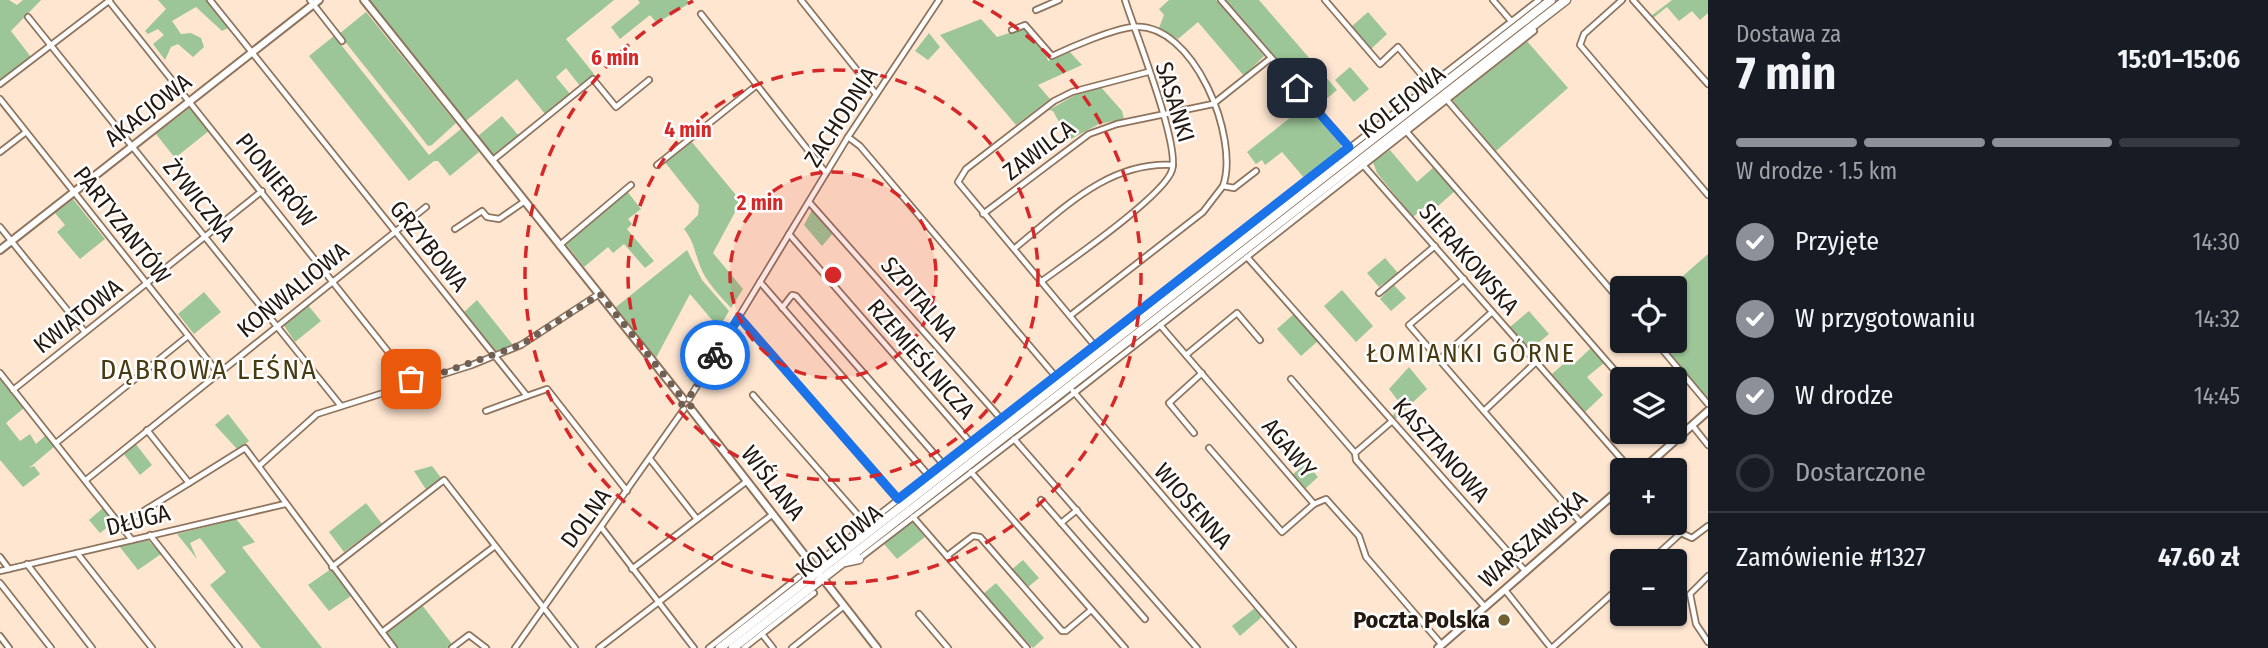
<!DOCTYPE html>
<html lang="pl">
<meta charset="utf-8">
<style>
:root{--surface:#171b24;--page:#20242c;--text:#f1f3f6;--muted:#9ea1a6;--line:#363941;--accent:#8c9099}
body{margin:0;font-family:"Fira Sans Condensed",sans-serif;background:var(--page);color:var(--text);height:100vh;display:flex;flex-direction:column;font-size:26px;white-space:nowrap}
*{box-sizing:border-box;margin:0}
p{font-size:23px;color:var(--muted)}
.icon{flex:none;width:38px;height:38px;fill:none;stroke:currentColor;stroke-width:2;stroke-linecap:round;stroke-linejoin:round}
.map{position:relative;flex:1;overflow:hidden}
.panel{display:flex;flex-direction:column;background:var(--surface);width:560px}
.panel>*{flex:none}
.fabs{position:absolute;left:1610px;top:276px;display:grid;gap:14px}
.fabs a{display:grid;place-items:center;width:77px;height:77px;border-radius:7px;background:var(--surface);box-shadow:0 2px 5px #0004;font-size:35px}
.pin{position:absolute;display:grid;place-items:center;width:60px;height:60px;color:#fff;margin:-30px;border-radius:14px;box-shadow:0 4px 10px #0006}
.courier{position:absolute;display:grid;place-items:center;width:70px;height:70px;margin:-35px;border:5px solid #1a73e8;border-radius:50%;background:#fff;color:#222;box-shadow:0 2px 9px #0007}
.overview em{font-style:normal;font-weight:700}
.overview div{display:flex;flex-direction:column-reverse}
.overview{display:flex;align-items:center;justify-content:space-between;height:119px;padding:0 28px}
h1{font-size:46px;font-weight:700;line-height:52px}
.bar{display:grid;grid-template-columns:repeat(4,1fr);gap:10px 7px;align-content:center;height:84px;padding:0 28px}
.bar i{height:9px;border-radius:5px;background:var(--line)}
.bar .active{background:var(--accent)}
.bar p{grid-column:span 4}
.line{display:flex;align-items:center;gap:18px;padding:0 28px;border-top:2px solid var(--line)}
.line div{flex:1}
ol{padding:0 28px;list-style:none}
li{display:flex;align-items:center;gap:21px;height:77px}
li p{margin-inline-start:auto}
li .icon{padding:7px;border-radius:50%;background:var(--accent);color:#fff;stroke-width:4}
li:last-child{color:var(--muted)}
li i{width:38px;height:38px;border:4px solid var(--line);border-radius:50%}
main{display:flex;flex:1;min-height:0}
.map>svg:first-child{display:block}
</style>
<main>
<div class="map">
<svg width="1708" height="648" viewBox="0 0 1708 648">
<rect width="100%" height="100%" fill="#fee6d1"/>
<!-- green -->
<g fill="#9cc697">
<polygon points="0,0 9,0 17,5 23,0 41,0 11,31 31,57 0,82"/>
<polygon points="158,0 207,0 230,27 222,31 196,7 172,21 181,34 191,33 201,38 204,47 193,57 178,44 171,47 165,60 153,44 164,35 158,29 148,34 145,31 166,9"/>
<polygon points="369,0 614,0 566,39 594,74 580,86 566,68 556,77 570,94 545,114 517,79 466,121"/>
<polygon points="638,0 687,0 690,3 657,23 650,15 620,39 611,27 640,3"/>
<polygon points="1169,0 1216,0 1264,56 1244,76 1198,22 1178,39 1159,28 1164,15 1159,9"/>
<polygon points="1226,0 1259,0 1337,90 1318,106"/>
<polygon points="1672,0 1708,0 1708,13 1700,20 1692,11 1679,21 1667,7 1653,18 1651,16"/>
<polygon points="366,12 456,123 432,145 428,146 339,34"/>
<polygon points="1368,12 1387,34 1371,49 1351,27"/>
<polygon points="981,19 997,37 1024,28 1046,54 1048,61 1070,52 1082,65 1038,85 1050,99 1016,125 940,35"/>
<polygon points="929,33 940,47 928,60 915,51"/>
<polygon points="334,36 429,155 461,129 479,152 450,176 438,161 434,161 409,181 309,56"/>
<polygon points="1526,40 1568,88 1496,151 1452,100"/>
<polygon points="1350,67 1369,89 1354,102 1335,80"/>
<polygon points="1100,86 1122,111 1124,119 1099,124 1069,140 1053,111 1049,110 1075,95"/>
<polygon points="1306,105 1341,145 1341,151 1305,179 1282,152 1265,165 1262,160 1256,164 1247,152"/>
<polygon points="191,107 210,130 175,158 156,134"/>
<polygon points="502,116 519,136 494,156 478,136"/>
<path d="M691,141L741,201L713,253L743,289L731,308C723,299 713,289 706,278C696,263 696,243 684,229L698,215L699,205L664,161Z"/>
<polygon points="1390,150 1417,182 1434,167 1455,191 1438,206 1432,200 1413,217 1377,173 1373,162"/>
<polygon points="627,191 641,209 628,219 632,224 627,229 654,261 645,268 624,244 613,253 608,247 584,267 566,244 569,238"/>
<polygon points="73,199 105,239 80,259 57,232 65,225 55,213"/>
<polygon points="812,210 834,232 822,246 804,225"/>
<polygon points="687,250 702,280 729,311 719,328 690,294 656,358 616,307"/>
<polygon points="1708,254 1708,398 1707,399 1657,341 1675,341 1675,289 1668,289"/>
<polygon points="1385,258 1398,273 1379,287 1367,273"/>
<polygon points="1393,284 1406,298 1391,311 1380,299"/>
<polygon points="1342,290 1373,326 1356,342 1324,306"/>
<polygon points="204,292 221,312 194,334 178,314"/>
<polygon points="477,300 513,345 494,352 463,313"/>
<polygon points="307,304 321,321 295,342 283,324"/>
<polygon points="1529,311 1549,334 1530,350 1510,327"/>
<polygon points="1295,313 1318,341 1301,356 1277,329"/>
<polygon points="1591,348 1604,363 1587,377 1603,395 1585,412 1552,374 1570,358 1575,363"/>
<polygon points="1409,367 1427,389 1394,420 1391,417 1402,406 1389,389"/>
<polygon points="0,378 24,408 6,423 20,441 30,434 36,444 46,435 55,446 29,468 34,466 40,474 23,487 0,460"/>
<polygon points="228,414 249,441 238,450 215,425"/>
<polygon points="135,443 152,465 140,475 123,453"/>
<polygon points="1306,463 1318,477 1305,489 1292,475"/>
<polygon points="432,466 442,479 427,491 414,471"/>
<polygon points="366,503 382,524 344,552 329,532"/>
<polygon points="104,507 115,521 100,533 89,520"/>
<polygon points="236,519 255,542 242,547 322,648 261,648 210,585 226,572 200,538 190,543 197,559 177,534"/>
<polygon points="912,522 925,537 897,559 884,544"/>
<polygon points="147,539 161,554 138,570 119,546"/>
<polygon points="1023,560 1039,578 1027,588 1011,570"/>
<polygon points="331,569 351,596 329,611 308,585"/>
<polygon points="996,583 1044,638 1033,648 983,594"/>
<polygon points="422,605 452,644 447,648 398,648 386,632"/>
<polygon points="1255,608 1263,616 1240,636 1232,626"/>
</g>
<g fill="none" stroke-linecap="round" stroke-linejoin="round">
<defs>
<g id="street">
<polyline points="210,0 527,396 547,389 627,491"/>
<polyline points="310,0 342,41"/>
<polyline points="801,0 876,94"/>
<polyline points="1221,0 1349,147"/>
<polyline points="1325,0 1380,64 1398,47 1430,85"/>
<polyline points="1493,0 1511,21"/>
<polyline points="1622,0 1584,34 1580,45 1708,195"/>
<polyline points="1633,0 1708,84"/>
<polyline points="109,1 413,383"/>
<polyline points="1036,10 1059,0"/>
<polyline points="701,14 826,173"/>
<polyline points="28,17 341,406"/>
<path d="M1012,30L1025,25L1052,56C1071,47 1113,29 1133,27C1194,21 1240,139 1223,186"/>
<polyline points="0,84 110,0"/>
<polyline points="0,99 218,373"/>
<polyline points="1447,100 1622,303"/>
<polyline points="1406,131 1623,380"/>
<polyline points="848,137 860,146 1056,377"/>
<polyline points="0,152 26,132"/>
<polyline points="493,160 593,79 616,107 649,80"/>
<polyline points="657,165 757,85"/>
<polyline points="1363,165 1632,471"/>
<polyline points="809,202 1002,420"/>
<polyline points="983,214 1089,134 1117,124 1213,104 1271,58"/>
<polyline points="0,227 85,332"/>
<polyline points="455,229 482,211 487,217 499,219 525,201"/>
<polyline points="789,234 971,443"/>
<polyline points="561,244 631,185"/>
<path d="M1015,248C1062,210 1108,161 1173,165"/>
<polyline points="1247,257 1526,572"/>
<polyline points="1464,279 1409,325 1581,523"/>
<path d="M1042,281C1068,262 1165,195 1172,170C1180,144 1135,32 1125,0"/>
<polyline points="760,282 929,476"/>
<polyline points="1379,293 1435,246"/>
<polyline points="782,308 792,295 796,296 944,465"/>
<polyline points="1071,315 1203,212 1223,186 1234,188 1256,171"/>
<polyline points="739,317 898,500"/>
<polyline points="1160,325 1314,504 1326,499 1359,536 1366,557 1442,645"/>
<polyline points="1655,341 1708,404"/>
<polyline points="1095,346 958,182 966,169 1054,101 1072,92 1148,72"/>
<polyline points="1186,355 1237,313 1260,340"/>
<polyline points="1439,360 1492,312"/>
<polyline points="0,373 132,540"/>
<polyline points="1291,379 1355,453 1356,460 1485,607"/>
<polyline points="13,390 262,191"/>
<polyline points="1073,391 1293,648"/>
<polyline points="753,395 866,524"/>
<polyline points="689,399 848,137 939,0"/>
<polyline points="486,411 527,396"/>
<polyline points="1484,411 1536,362"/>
<polyline points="1692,425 1708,445"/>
<polyline points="147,430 189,483 245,448 394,648"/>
<polyline points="1194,433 1169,403 1202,373"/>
<polyline points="1014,439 1197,648"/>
<polyline points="56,443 188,336"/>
<polyline points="1209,448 1282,532 1314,504"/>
<polyline points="1355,453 1391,422"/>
<polyline points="650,459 697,519"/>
<polyline points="259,466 317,414 472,365 521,345 599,294"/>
<polyline points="971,472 1125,648"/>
<polyline points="86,480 426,207"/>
<polyline points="1041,500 1145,619"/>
<polyline points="913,517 1027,648"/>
<polyline points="1061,523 1077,510"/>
<polyline points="121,525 189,483"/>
<polyline points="601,527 694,648"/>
<polyline points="150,535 239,648"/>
<polyline points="77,553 152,648"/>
<polyline points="826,556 1539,0"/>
<polyline points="947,556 973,536 980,537 1062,631 1066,631 1091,610"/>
<polyline points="0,557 9,569"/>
<polyline points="860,558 1064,401 1534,31"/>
<polyline points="1649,562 1681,533 1692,538 1708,526"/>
<polyline points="27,564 92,648"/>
<polyline points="332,567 444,480 575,648"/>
<polyline points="632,569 747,481"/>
<polyline points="0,571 285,504"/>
<polyline points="1708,576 1690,594 1696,624 1708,642"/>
<polyline points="0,583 51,648"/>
<polyline points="1505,590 1551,648"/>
<polyline points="919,614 948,648"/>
<polyline points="382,632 495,546"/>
<polyline points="762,634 773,648"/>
<polyline points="0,636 9,648"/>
<polyline points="452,648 469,635 486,648"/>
<polyline points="515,648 684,409"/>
<polyline points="599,648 773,514"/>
<polyline points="709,648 799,577"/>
<polyline points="744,648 814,593"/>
<polyline points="792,648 844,606"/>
<polyline points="1552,648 1622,585"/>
</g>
<g id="secondary">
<polyline points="364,0 683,399"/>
<polyline points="0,250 319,0"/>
<polyline points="690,408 877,648"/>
<polyline points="1641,471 1708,411"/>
<polyline points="1438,648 1622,487"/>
</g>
<g id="highway">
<polyline points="845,562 859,559"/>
<polyline points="720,648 1551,0"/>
<polyline points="733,648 1566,0"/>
</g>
</defs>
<!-- street casing -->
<use href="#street" stroke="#8f745d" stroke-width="8"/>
<!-- secondary casing -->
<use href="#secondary" stroke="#8f745d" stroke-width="10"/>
<!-- highway casing -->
<use href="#highway" stroke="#8f745d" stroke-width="11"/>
<!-- street -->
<use href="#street" stroke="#fff" stroke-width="4.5"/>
<!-- secondary -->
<use href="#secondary" stroke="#fff" stroke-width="6"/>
<!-- highway -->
<use href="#highway" stroke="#fff" stroke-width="8"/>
</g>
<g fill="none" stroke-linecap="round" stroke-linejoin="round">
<!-- done -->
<polyline stroke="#706053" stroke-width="7" stroke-dasharray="0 12.6" points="411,379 413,383 521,345 600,294 683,399 681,403 684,409 691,406 689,398 715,355"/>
<!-- route -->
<polyline stroke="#1a73e8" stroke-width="9" points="715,355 739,317 898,499 1349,147 1297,88"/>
</g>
<!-- distance rings -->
<circle cx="833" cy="275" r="103" fill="#d62828" fill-opacity=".12"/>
<g fill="none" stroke="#d62828" stroke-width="3.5" stroke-dasharray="12 9">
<circle cx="833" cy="275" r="103"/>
<circle cx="833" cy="275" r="205"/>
<path d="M973 1A308 308 0 1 1 693 1"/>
</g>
<!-- markers -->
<circle fill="#736230" stroke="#fff" stroke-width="2.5" cx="1504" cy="620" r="7"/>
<g text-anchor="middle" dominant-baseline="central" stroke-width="5" stroke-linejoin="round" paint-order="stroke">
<!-- street labels -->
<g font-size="24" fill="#23180f" stroke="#fff">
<text transform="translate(1175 102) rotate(73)">SASANKI</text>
<text transform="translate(1402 102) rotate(-38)">KOLEJOWA</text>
<text transform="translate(148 110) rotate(-38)">AKACJOWA</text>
<text transform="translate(841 117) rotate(-57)">ZACHODNIA</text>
<text transform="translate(1039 150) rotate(-37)">ZAWILCA</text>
<text transform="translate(276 180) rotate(51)">PIONIERÓW</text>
<text transform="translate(199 200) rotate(51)">ŻYWICZNA</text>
<text transform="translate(122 225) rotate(52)">PARTYZANTÓW</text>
<text transform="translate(429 246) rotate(51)">GRZYBOWA</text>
<text transform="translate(1469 259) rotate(49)">SIERAKOWSKA</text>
<text transform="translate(293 290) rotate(-39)">KONWALIOWA</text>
<text transform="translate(919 299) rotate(49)">SZPITALNA</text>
<text transform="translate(78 316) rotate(-38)">KWIATOWA</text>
<text transform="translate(921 359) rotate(49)">RZEMIEŚLNICZA</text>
<text transform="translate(1289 448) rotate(50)">AGAWY</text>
<text transform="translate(1441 450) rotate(48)">KASZTANOWA</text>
<text transform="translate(773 483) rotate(52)">WIŚLANA</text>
<text transform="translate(1193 506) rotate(49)">WIOSENNA</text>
<text transform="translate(586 518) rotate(-54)">DOLNA</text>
<text transform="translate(138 520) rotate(-14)">DŁUGA</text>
<text transform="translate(1533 539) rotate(-41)">WARSZAWSKA</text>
<text transform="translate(839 541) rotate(-38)">KOLEJOWA</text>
</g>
<!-- poi labels -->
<g font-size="24" font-weight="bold" fill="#23180f" stroke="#fff" text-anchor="end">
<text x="1490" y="620">Poczta Polska</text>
</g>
<!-- neighbourhood labels -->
<g font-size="26" letter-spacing="2" fill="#483a11" stroke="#fff">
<text x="1471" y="353">ŁOMIANKI GÓRNE</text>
</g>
<!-- quarter labels -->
<g font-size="28" letter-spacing="2" fill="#483a11" stroke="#fff">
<text x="209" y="369">DĄBROWA LEŚNA</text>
</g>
</g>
<circle cx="833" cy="275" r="10" fill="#d62828" stroke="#fff" stroke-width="3.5"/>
<g font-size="21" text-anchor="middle" font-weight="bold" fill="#d62828" stroke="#fff" stroke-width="5" stroke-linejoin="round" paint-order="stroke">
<text x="615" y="65">6 min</text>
<text x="688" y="137">4 min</text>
<text x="760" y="210">2 min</text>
</g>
</svg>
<div class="fabs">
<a><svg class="icon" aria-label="locate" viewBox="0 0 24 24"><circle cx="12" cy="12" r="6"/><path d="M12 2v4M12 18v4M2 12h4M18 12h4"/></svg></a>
<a><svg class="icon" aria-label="layers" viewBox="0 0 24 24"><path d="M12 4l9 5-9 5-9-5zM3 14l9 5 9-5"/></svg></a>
<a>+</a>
<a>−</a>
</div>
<div class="pin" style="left:411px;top:379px;background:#ea580c"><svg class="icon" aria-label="bag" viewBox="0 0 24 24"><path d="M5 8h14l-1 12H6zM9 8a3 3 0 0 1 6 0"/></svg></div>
<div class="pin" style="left:1297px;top:88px;background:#1f2937"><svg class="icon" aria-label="home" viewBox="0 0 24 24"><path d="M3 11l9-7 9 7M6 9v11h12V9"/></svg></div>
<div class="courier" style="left:715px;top:355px"><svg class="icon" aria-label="bike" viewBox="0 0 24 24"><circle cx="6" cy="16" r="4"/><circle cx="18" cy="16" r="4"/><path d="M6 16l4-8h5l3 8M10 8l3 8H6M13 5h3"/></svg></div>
</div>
<section class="panel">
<div class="overview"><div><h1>7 min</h1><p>Dostawa za</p></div><em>15:01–15:06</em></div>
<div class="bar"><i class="active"></i><i class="active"></i><i class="active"></i><i></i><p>W drodze · 1.5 km</p></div>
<ol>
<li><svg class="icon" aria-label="check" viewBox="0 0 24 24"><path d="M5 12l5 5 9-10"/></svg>Przyjęte<p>14:30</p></li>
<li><svg class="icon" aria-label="check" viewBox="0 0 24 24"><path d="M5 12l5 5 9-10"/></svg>W przygotowaniu<p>14:32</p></li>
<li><svg class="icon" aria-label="check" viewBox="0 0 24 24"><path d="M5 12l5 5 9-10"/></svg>W drodze<p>14:45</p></li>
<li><i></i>Dostarczone</li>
</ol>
<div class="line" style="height:91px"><div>Zamówienie #1327</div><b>47.60 zł</b></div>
</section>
</main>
